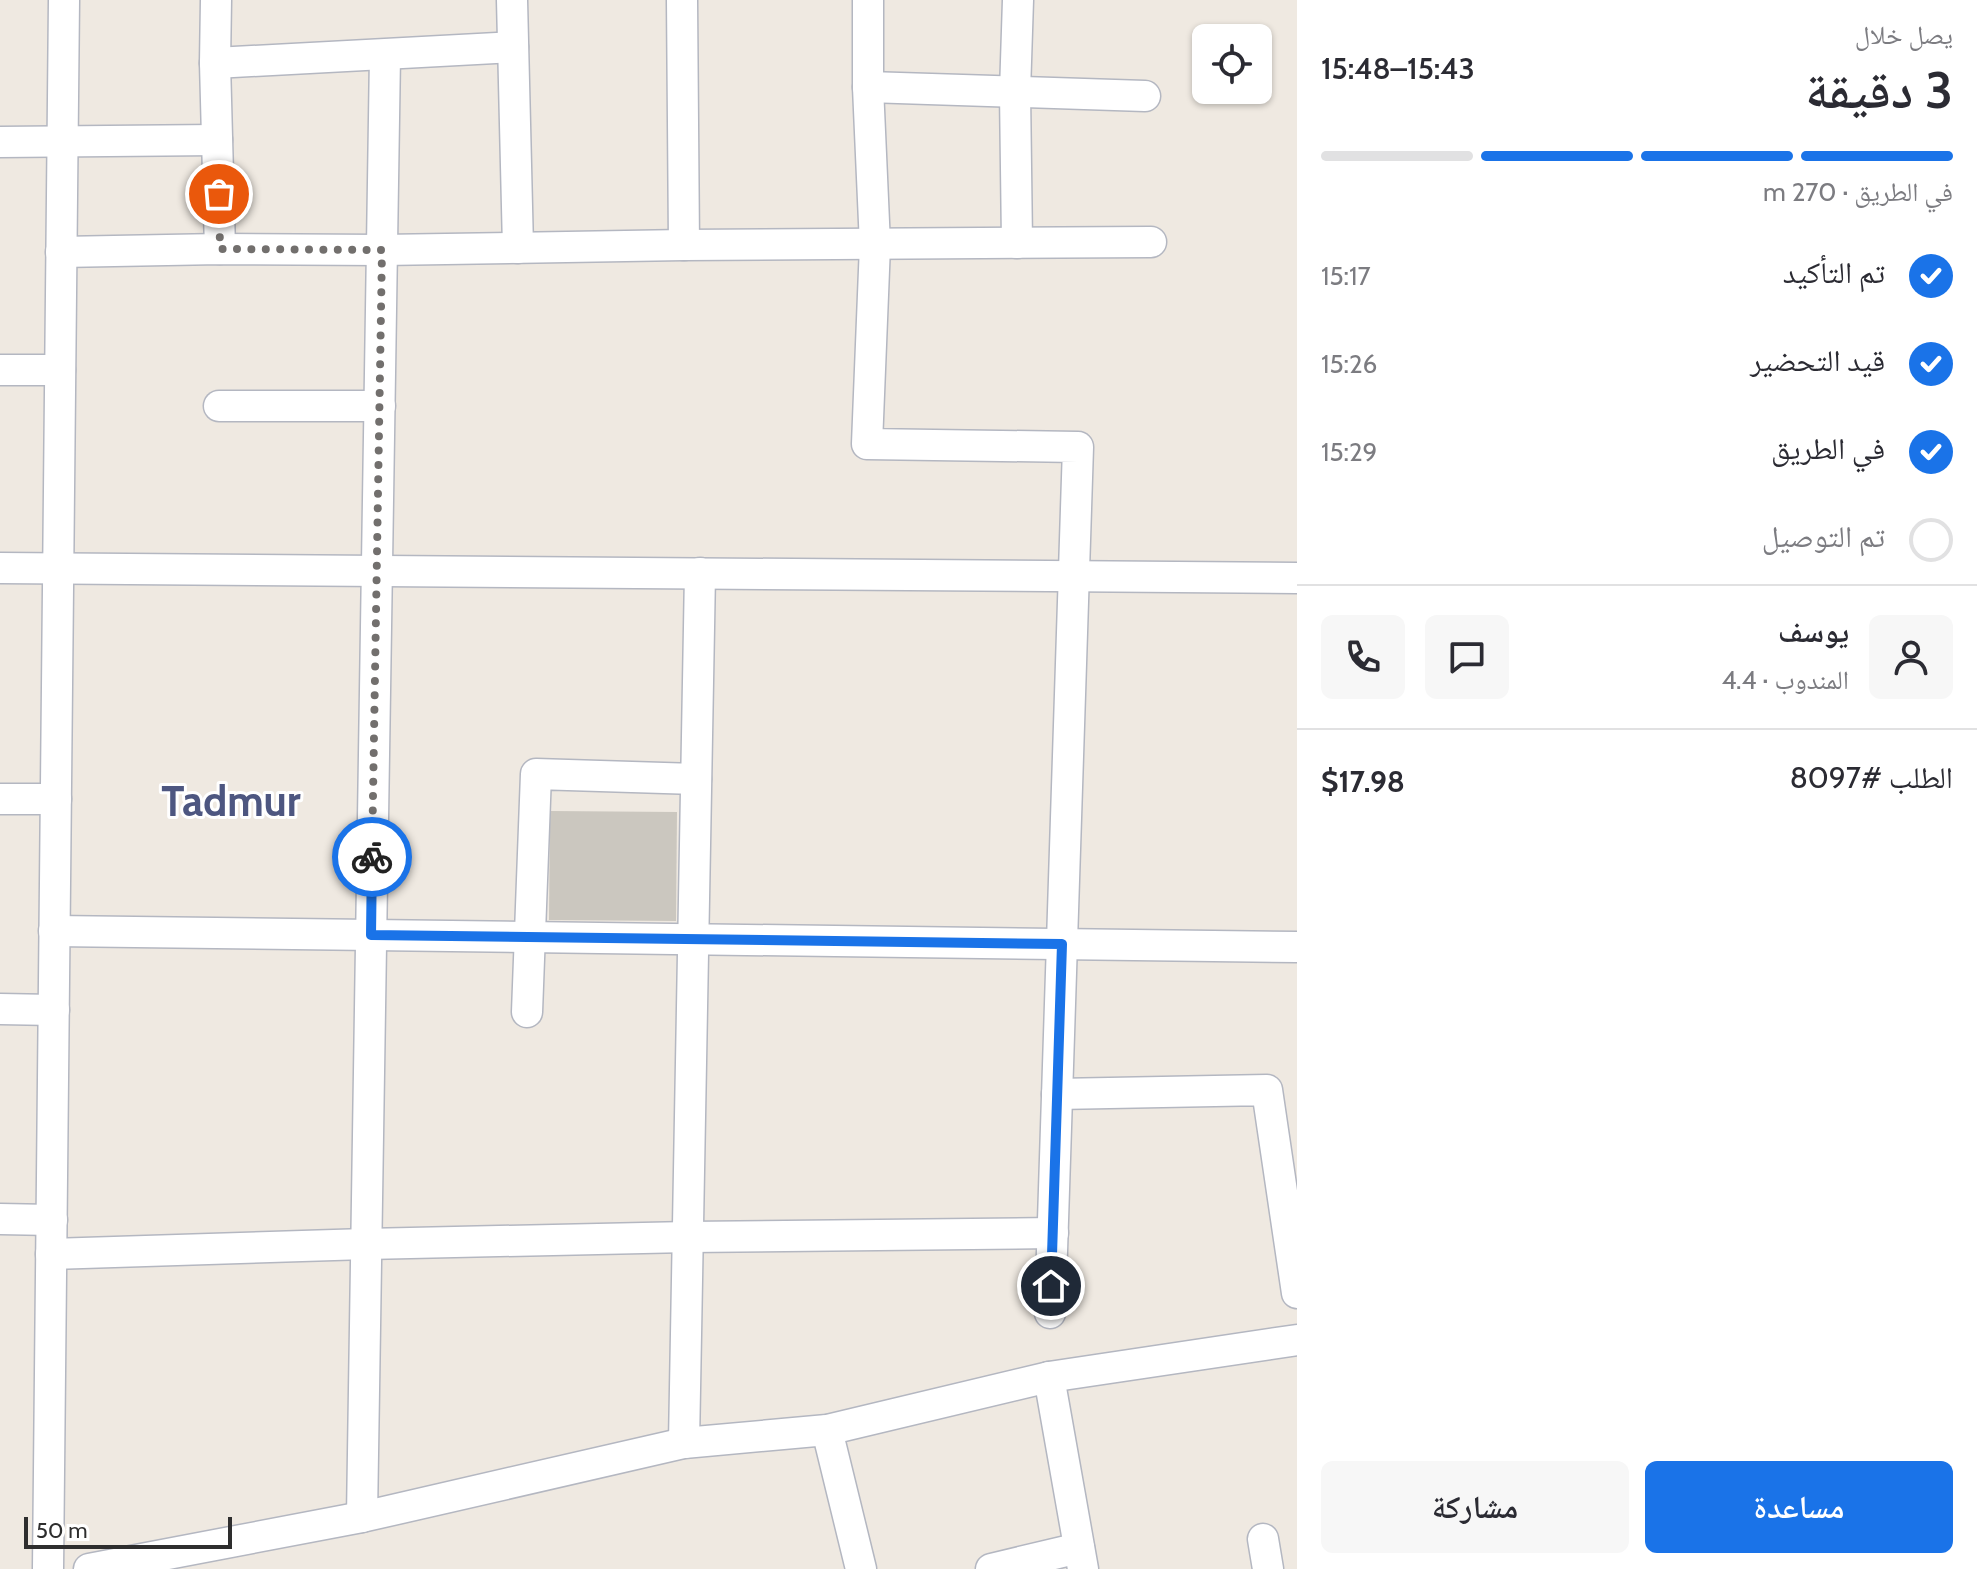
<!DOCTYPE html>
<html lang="ar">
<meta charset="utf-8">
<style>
:root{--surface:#fff;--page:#f7f7f7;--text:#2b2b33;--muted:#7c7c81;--line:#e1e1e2;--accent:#1a73e8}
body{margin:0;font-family:Cabin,"Noto Naskh Arabic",sans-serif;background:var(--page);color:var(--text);direction:rtl;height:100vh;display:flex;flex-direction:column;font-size:30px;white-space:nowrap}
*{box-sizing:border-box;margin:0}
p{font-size:26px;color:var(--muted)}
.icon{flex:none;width:44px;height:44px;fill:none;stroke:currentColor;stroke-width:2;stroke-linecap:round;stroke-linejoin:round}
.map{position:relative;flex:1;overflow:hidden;direction:ltr}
.side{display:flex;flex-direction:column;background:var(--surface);width:680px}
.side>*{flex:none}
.fabs{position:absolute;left:1192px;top:24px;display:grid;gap:16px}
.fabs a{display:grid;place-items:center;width:80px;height:80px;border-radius:12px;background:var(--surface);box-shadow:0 2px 6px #0004;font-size:40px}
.scale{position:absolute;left:24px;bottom:20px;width:208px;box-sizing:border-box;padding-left:8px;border:4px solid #2e2e2e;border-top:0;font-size:22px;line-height:28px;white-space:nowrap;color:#2e2e2e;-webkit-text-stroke:6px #fff;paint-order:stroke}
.pin{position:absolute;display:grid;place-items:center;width:68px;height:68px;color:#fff;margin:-34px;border:4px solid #fff;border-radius:50%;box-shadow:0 2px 8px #0007}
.courier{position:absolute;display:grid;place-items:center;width:80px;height:80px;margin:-40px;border:6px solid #1a73e8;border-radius:50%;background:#fff;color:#222;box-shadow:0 2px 10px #0007}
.summary em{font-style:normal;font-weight:600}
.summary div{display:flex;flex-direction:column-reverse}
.summary{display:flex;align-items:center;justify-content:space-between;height:136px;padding:0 24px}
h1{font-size:52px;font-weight:600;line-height:60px}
.bar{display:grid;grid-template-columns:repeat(4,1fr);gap:12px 8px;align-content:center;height:96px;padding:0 24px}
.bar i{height:10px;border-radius:6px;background:var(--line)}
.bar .current{background:var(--accent)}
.bar p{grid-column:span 4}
.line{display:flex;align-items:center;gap:20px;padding:0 24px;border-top:2px solid var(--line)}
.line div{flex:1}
.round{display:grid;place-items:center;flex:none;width:84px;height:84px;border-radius:12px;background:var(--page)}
ol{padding:0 24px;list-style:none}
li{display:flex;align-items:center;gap:24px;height:88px}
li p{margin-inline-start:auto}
li .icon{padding:8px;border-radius:50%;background:var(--accent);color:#fff;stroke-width:4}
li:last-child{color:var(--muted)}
li i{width:44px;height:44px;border:4px solid var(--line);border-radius:50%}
.cta{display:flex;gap:16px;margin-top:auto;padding:16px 24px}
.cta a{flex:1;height:92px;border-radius:12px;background:var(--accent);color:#fff;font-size:32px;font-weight:600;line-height:92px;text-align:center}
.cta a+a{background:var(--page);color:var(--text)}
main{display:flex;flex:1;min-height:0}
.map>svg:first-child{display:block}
</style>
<main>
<section class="side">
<div class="summary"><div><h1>3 دقيقة</h1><p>يصل خلال</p></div><em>15:43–15:48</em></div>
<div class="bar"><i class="current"></i><i class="current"></i><i class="current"></i><i></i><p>في الطريق · 270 m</p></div>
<ol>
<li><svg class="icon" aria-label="check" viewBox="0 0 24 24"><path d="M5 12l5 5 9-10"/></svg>تم التأكيد<p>15:17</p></li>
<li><svg class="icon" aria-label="check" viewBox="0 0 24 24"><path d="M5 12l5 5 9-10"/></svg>قيد التحضير<p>15:26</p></li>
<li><svg class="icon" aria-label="check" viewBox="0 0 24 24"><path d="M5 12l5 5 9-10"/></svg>في الطريق<p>15:29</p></li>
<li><i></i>تم التوصيل</li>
</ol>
<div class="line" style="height:144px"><a class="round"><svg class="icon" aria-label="person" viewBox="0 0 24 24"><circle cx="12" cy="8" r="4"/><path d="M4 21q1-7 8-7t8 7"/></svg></a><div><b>يوسف</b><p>المندوب · 4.4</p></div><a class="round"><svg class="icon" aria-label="chat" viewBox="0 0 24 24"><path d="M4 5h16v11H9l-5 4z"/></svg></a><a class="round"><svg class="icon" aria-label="phone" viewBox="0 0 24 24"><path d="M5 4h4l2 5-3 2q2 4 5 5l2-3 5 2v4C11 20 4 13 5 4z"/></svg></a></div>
<div class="line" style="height:104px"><div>الطلب #8097</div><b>$17.98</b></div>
<div class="cta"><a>مساعدة</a><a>مشاركة</a></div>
</section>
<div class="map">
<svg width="1297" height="1569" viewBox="0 0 1297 1569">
<rect width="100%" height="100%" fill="#efe9e1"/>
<!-- building -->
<polygon fill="#cbc7bf" points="550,811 677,812 676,921 549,920"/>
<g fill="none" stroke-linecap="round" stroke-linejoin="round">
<defs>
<g id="minor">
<polyline points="216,0 215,63 220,249"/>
<polyline points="512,0 518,248"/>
<polyline points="682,0 684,245"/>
<polyline points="868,0 868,87 875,245 867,444 1078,447 1050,1313"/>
<polyline points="215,63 513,47"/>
<polyline points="868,87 1145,96"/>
<polyline points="0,142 217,140"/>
<polyline points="1017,243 1015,92 1018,0"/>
<polyline points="61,252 220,249 382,250 684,245 1151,242"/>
<polyline points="0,370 60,370"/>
<polyline points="219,406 380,406"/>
<polyline points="0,568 1297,578"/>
<polyline points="0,799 56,799"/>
<polyline points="54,931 1297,947"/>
<polyline points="0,1009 54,1010"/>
<polyline points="527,1012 536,774 696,779"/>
<polyline points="1057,1094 1267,1090 1297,1293"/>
<polyline points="0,1219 52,1220"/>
<polyline points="51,1254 366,1244 688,1237 1053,1233"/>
<polyline points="1049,1377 1083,1569"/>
<polyline points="827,1430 861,1569"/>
<polyline points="684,1443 700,573"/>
<polyline points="362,1517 385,55"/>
<polyline points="1263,1539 1268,1569"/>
<polyline points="48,1569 64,0"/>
<polyline points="89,1569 362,1517 684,1443 827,1430 1049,1377 1297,1340"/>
<polyline points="991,1569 1079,1548"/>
</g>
</defs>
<!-- minor casing -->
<use href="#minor" stroke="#b4b7c1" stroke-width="33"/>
<!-- minor -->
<use href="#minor" stroke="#fff" stroke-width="30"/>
</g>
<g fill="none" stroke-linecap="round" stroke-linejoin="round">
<!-- done -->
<polyline stroke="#726f6d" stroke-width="8" stroke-dasharray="0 14.4" points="219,194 220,249 382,250 372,857"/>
<!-- route -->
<polyline stroke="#1a73e8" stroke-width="10" points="372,857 371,935 1062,944 1051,1286"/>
</g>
<g text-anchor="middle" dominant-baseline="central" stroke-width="6" stroke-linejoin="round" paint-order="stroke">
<!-- town labels -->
<g font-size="42" font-weight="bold" fill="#4d5680" stroke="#fff">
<text x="231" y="801">Tadmur</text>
</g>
</g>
</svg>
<div class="fabs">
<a><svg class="icon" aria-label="locate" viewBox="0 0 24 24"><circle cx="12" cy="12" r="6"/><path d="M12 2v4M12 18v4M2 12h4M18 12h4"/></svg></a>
</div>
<div class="scale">50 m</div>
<div class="pin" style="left:219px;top:194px;background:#ea580c"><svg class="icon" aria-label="bag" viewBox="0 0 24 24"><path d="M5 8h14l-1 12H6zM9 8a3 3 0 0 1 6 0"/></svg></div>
<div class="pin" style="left:1051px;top:1286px;background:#1f2937"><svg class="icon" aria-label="home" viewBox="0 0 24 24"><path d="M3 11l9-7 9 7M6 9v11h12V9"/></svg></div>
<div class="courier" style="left:372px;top:857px"><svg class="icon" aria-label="bike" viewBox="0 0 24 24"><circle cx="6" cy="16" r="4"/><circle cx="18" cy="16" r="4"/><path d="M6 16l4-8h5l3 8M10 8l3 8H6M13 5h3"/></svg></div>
</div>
</main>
